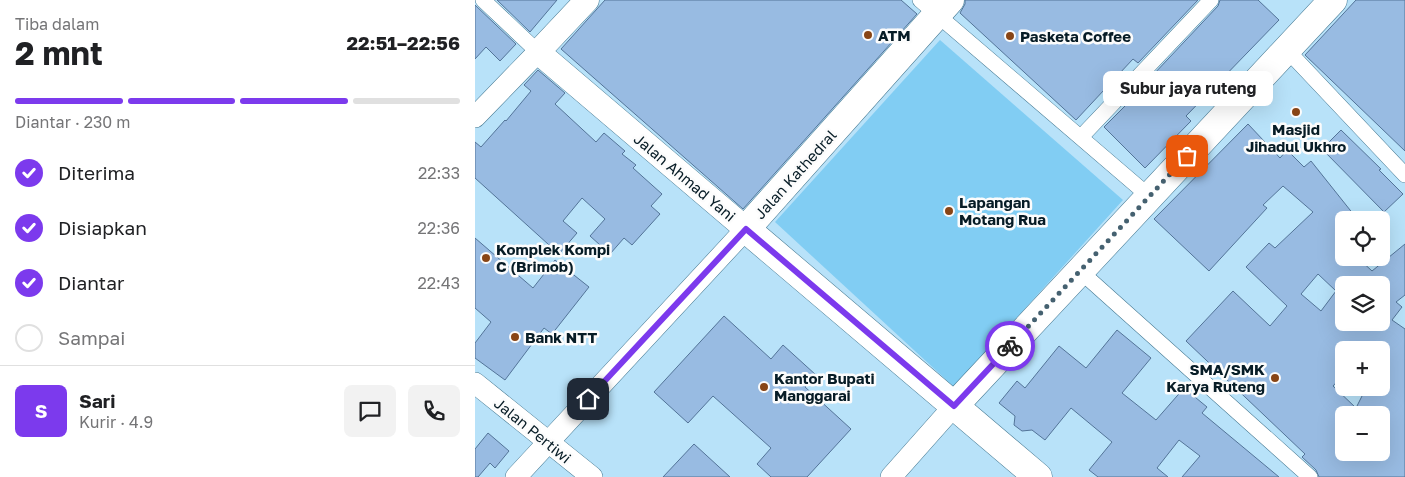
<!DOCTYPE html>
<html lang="id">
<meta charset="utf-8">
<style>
:root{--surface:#fff;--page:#f2f2f2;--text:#202124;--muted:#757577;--line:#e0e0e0;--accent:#7c3aed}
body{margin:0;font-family:"Golos Text",sans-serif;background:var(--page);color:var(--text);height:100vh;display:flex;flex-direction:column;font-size:19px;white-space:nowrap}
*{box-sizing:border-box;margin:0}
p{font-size:16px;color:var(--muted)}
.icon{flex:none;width:28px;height:28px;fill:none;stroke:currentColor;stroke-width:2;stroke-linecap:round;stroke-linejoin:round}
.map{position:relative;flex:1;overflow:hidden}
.drawer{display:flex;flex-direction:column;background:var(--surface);width:475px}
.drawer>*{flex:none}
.tools{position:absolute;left:860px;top:211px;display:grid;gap:10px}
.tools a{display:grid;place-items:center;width:55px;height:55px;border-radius:8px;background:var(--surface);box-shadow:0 5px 20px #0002;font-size:25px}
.pin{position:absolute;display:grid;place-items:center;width:42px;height:42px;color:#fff;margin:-21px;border-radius:10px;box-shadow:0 2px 8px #0006}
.courier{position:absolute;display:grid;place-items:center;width:50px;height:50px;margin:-25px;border:4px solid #7c3aed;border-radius:50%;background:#fff;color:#222;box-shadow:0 1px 6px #0007}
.bubble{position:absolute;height:35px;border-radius:8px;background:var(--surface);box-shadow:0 5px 20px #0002;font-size:16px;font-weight:700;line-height:35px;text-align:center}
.overview em{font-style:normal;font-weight:700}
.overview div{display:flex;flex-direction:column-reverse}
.overview{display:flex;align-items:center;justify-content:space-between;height:85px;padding:0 15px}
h1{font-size:32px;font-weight:700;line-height:38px}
.bar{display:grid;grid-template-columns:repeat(4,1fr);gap:8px 5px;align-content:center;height:60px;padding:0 15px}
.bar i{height:6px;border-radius:4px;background:var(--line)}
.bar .on{background:var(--accent)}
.bar p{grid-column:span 4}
.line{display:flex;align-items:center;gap:12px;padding:0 15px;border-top:1px solid var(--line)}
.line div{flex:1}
.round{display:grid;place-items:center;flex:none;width:52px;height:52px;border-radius:8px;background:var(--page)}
ol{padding:0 15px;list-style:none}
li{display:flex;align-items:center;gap:15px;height:55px}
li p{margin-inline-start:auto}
li .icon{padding:5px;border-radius:50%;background:var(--accent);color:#fff;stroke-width:4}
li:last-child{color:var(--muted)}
li i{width:28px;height:28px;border:2px solid var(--line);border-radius:50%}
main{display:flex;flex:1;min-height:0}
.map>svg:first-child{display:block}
</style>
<main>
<section class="drawer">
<div class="overview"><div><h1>2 mnt</h1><p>Tiba dalam</p></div><em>22:51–22:56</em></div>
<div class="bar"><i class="on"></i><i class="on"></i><i class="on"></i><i></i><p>Diantar · 230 m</p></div>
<ol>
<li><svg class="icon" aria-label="check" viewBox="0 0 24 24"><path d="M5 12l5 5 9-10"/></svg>Diterima<p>22:33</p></li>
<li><svg class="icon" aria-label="check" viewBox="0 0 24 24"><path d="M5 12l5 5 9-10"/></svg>Disiapkan<p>22:36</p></li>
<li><svg class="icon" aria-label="check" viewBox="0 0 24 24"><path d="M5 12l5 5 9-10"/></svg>Diantar<p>22:43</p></li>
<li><i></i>Sampai</li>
</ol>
<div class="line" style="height:90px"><b class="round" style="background:var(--accent);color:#fff">S</b><div><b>Sari</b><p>Kurir · 4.9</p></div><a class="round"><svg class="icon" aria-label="chat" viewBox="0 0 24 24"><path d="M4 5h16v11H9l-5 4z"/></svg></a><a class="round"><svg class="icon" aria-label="phone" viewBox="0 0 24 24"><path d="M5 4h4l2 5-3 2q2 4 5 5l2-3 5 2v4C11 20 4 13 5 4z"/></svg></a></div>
</section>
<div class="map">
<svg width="930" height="477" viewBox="0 0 930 477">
<rect width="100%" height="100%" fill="#b8e2f9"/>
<!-- green -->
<polygon fill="#81cdf3" points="465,40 648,200 479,387 300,222"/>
<!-- building -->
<g fill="#98bbe2" stroke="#537498" fill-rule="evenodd">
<polygon points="22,0 82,0 55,32"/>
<polygon points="130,0 426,0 442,14 268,209 86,49"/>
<polygon points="490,0 723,0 663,63 658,59 601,120 485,13 490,4"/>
<polygon points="745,0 783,0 804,20 711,116 716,121 670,168 629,127 678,78 677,76 743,6"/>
<polygon points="881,0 930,0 930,151 830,55"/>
<polygon points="0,5 41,44 25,61 11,47 0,59"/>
<polygon points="63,70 90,93 80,104 121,142 129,133 150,151 147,154 161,165 158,168 187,194 176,206 185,214 157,245 149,238 135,254 115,236 130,219 107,198 88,221 102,233 84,254 0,178 0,142 6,147 30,120 31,121 56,91 49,85"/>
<path d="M773,124L805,158L812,150L829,167L836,161L883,220H869V258H883L897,271L930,244V295L921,302L927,307L917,320L930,329V477H844L841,470L827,457L830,454L711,341L758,291L795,326L812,306L771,267L794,243L800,248L838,212L808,186L788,205L792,208L734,271L679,219ZM843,274L861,291L846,311L826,294ZM869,285H906V322H869ZM869,350H906V388H891L881,408L858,386L869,374ZM869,415H906V452H869Z"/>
<polygon points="866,130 906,169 904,170 928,194 909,212 847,149"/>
<polygon points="0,238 58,288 80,260 114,287 77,334 69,328 30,380 0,358 0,343 16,322 0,308"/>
<polygon points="249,316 296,359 308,345 341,375 330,387 376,429 332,477 296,477 282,464 296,448 238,396 213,423 179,392"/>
<polygon points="642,330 676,358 647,393 681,420 709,388 732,407 727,413 804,477 707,477 725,456 704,440 682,468 693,477 623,477 614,470 637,442 596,408 570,440 557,430 547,431 539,425 540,416 524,403 542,381 550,388 584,346 611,368"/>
<polygon points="13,433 34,451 20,468 15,463 3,477 0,477 0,449"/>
<polygon points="219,444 255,477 188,477"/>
</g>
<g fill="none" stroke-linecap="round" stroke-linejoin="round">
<defs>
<g id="street">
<polyline points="8,0 63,52"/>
<polyline points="445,0 675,197"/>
<polyline points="812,50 930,175"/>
<polyline points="606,137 736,0"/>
<polyline points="605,271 835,477"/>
</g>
<g id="secondary">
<polyline points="0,117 63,52"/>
<polyline points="0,383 117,477"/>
<polyline points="41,477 271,229"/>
<polyline points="416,477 479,406"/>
</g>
<polyline id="primary" points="112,0 63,52 271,229"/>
<g id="highway">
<polyline points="475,0 271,229 563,477"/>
<polyline points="479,406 858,0"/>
</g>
</defs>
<!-- street casing -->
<use href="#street" stroke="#457992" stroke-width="16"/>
<!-- secondary casing -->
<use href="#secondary" stroke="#457992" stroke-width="22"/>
<!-- primary casing -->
<use href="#primary" stroke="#457992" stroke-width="25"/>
<!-- highway casing -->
<use href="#highway" stroke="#457992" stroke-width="29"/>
<!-- street -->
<use href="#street" stroke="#fff" stroke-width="15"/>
<!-- secondary -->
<use href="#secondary" stroke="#fff" stroke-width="21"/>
<!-- primary -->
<use href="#primary" stroke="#fff" stroke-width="24"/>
<!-- highway -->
<use href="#highway" stroke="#fff" stroke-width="28"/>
</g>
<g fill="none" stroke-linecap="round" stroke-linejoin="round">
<!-- done -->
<polyline stroke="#456170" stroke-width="5" stroke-dasharray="0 9" points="535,346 712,156"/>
<!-- route -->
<polyline stroke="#7c3aed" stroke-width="6" points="113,399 271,229 479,406 535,346"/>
</g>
<!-- markers -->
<g fill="#884516" stroke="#fcfcfc" stroke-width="2">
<circle cx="393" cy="35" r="5"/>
<circle cx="535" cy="36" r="5"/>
<circle cx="821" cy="112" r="5"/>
<circle cx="474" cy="211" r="5"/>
<circle cx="11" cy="258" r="5"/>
<circle cx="40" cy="337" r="5"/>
<circle cx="800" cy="378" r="5"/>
<circle cx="289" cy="387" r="5"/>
</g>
<g text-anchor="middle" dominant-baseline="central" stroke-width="5" stroke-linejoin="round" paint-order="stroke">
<!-- poi labels -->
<g font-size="15" font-weight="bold" fill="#071c26" stroke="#fcfcfc" text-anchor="start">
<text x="403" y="35">ATM</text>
<text x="545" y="36">Pasketa Coffee</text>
<text x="821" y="129" text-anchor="middle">Masjid<tspan x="821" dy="17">Jihadul Ukhro</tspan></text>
<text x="484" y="202">Lapangan<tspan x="484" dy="17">Motang Rua</tspan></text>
<text x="21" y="249">Komplek Kompi<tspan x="21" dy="17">C (Brimob)</tspan></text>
<text x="50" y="337">Bank NTT</text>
<text x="790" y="369" text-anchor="end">SMA/SMK<tspan x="790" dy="17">Karya Ruteng</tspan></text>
<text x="299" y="378">Kantor Bupati<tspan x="299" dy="17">Manggarai</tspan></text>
</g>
<!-- street labels -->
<g font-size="15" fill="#071c26" stroke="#fcfcfc">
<text transform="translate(320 174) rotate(-48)">Jalan Kathedral</text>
<text transform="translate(210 177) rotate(40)">Jalan Ahmad Yani</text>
<text transform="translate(58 430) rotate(39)">Jalan Pertiwi</text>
</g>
</g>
</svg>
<div class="tools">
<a><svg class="icon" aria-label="locate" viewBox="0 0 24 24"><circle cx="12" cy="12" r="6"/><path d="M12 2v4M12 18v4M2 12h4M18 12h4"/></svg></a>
<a><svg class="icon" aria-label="layers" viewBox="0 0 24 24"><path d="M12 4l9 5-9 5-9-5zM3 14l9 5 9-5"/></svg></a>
<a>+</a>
<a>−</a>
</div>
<div class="pin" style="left:712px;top:156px;background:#ea580c"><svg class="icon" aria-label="bag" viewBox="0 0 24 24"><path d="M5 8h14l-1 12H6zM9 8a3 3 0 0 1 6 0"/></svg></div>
<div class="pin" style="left:113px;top:399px;background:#1f2937"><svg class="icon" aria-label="home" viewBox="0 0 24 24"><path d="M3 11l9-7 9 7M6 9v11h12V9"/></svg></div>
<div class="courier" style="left:535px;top:346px"><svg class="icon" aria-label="bike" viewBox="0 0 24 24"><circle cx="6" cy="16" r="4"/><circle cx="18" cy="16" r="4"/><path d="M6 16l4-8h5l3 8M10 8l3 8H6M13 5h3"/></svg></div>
<div class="bubble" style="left:628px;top:71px;width:170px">Subur jaya ruteng</div>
</div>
</main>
